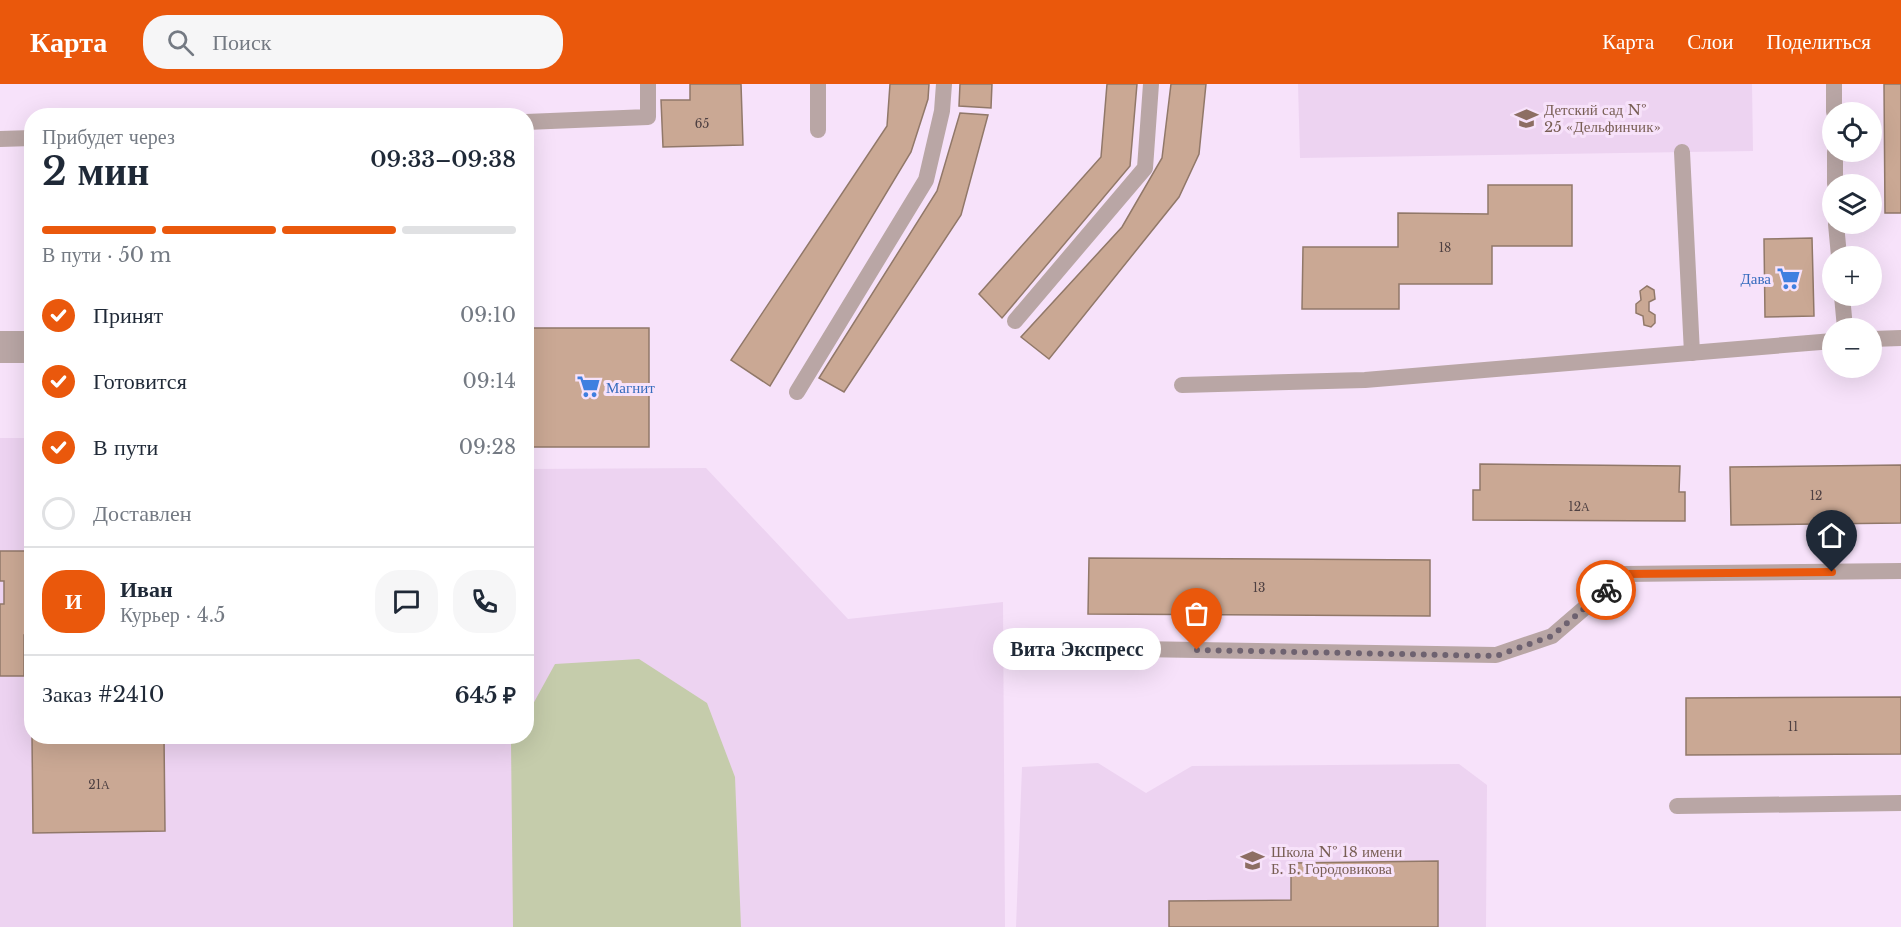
<!DOCTYPE html>
<html lang="ru">
<meta charset="utf-8">
<style>
:root{--surface:#fff;--page:#f6f6f7;--text:#1f2937;--muted:#747a83;--line:#e0e1e3;--accent:#ea580c}
body{margin:0;font-family:"Libre Baskerville",serif;background:var(--page);color:var(--text);height:100vh;display:flex;flex-direction:column;font-size:22px;white-space:nowrap}
*{box-sizing:border-box;margin:0}
p{font-size:20px;color:var(--muted)}
.icon{flex:none;width:33px;height:33px;fill:none;stroke:currentColor;stroke-width:2;stroke-linecap:round;stroke-linejoin:round}
.map{position:relative;flex:1;overflow:hidden}
.drawer{position:absolute;left:24px;top:24px;width:510px;height:636px;display:flex;flex-direction:column;background:var(--surface);border-radius:24px;box-shadow:0 6px 24px #0002}
.drawer>*{flex:none}
.controls{position:absolute;left:1822px;top:18px;display:grid;gap:12px}
.controls a{display:grid;place-items:center;width:60px;height:60px;border-radius:50%;background:var(--surface);box-shadow:0 6px 24px #0002;font-size:30px}
.pin{position:absolute;display:grid;place-items:center;width:51px;height:51px;color:#fff;margin:-62px -26px;border-radius:50% 50% 50% 0;rotate:-45deg;box-shadow:0 0 6px #0007}
.pin .icon{rotate:45deg}
.courier{position:absolute;display:grid;place-items:center;width:60px;height:60px;margin:-30px;border:4px solid #ea580c;border-radius:50%;background:#fff;color:#222;box-shadow:0 2px 8px #0007}
.bubble{position:absolute;height:42px;border-radius:21px;background:var(--surface);box-shadow:0 6px 24px #0002;font-size:20px;font-weight:600;line-height:42px;text-align:center}
.overview em{font-style:normal;font-weight:600}
.overview div{display:flex;flex-direction:column-reverse}
.overview{display:flex;align-items:center;justify-content:space-between;height:102px;padding:0 18px}
h1{font-size:39px;font-weight:600;line-height:45px}
.bar{display:grid;grid-template-columns:repeat(4,1fr);gap:9px 6px;align-content:center;height:72px;padding:0 18px}
.bar i{height:8px;border-radius:4px;background:var(--line)}
.bar .on{background:var(--accent)}
.bar p{grid-column:span 4}
.line{display:flex;align-items:center;gap:15px;padding:0 18px;border-top:2px solid var(--line)}
.line div{flex:1}
.round{display:grid;place-items:center;flex:none;width:63px;height:63px;border-radius:24px;background:var(--page)}
ol{padding:0 18px;list-style:none}
li{display:flex;align-items:center;gap:18px;height:66px}
li p{margin-inline-start:auto}
li .icon{padding:6px;border-radius:50%;background:var(--accent);color:#fff;stroke-width:4}
li:last-child{color:var(--muted)}
li i{width:33px;height:33px;border:3px solid var(--line);border-radius:50%}
header{display:flex;align-items:center;gap:36px;box-sizing:border-box;height:84px;padding:0 30px;background:var(--accent);color:#fff}
header strong{font-size:28px}
nav{display:flex;gap:33px;margin-inline-start:auto;font-size:21px}
.search{width:420px;height:54px;background:var(--page);display:flex;align-items:center;gap:15px;box-sizing:border-box;padding:0 21px;border-radius:24px;color:var(--muted);font-size:22px}
.map>svg:first-child{display:block}
</style>
<header>
<strong>Карта</strong>
<div class="search"><svg class="icon" aria-label="search" viewBox="0 0 24 24"><circle cx="10" cy="10" r="6"/><path d="M15 15l6 6"/></svg>Поиск</div>
<nav><a>Карта</a><a>Слои</a><a>Поделиться</a></nav>
</header>
<div class="map">
<svg width="1901" height="843" viewBox="0 0 1901 843">
<rect width="100%" height="100%" fill="#f7e2fa"/>
<!-- built -->
<g fill="#edd3f1">
<polygon points="1298,0 1752,0 1753,67 1300,74"/>
<polygon points="0,354 31,354 32,652 526,652 527,385 706,384 848,535 1003,518 1005,843 0,843"/>
<polygon points="1098,679 1146,709 1192,682 1459,680 1487,701 1486,843 1016,843 1022,683"/>
</g>
<!-- green -->
<polygon fill="#c5ccab" points="639,575 707,619 735,693 741,843 513,843 511,659 515,653 526,652 527,631 555,580"/>
<!-- building -->
<g fill="#caa894" stroke="#917869" stroke-width="1.5">
<polygon points="690,0 741,0 743,61 663,63 661,16 690,16"/>
<polygon points="890,0 929,0 928,15 911,68 770,302 731,276 887,42"/>
<polygon points="960,0 992,0 991,24 959,22"/>
<polygon points="1107,0 1137,0 1130,82 1002,234 979,210 1101,73"/>
<polygon points="1171,0 1206,0 1199,70 1179,113 1049,275 1021,253 1122,143 1162,74"/>
<polygon points="1884,0 1901,0 1901,129 1885,129"/>
<polygon points="960,29 988,31 961,131 844,308 819,294 937,107"/>
<polygon points="1488,101 1572,101 1572,162 1492,162 1492,200 1399,200 1399,225 1302,225 1303,163 1398,163 1398,129 1488,130"/>
<polygon points="1812,154 1814,232 1765,233 1764,155"/>
<polygon points="1647,202 1654,206 1655,215 1649,218 1649,227 1655,231 1655,239 1651,243 1644,241 1643,232 1636,229 1636,220 1641,216 1640,207"/>
<rect x="526" y="244" width="123" height="119"/>
<polygon points="1480,380 1680,382 1679,408 1685,408 1685,437 1473,436 1473,406 1480,406"/>
<polygon points="1901,381 1901,439 1731,441 1730,383"/>
<polygon points="0,467 32,467 32,551 24,551 24,592 0,592 0,520 4,520 4,497 0,497"/>
<polygon points="1089,474 1430,476 1430,532 1088,530"/>
<polygon points="1901,613 1901,670 1686,671 1686,614"/>
<polygon points="32,652 164,652 165,747 33,749"/>
<polygon points="1438,777 1438,843 1169,843 1169,817 1291,816 1291,779"/>
</g>
<g fill="none" stroke-linecap="round" stroke-linejoin="round">
<!-- lane -->
<g stroke="#b9a6a5" stroke-width="16">
<polyline points="1834,0 1834,28"/>
<polyline points="526,38 648,33 648,0"/>
<polyline points="818,46 818,0"/>
<polyline points="0,55 32,54"/>
<polyline points="1682,68 1692,269"/>
<polyline points="1835,68 1835,100"/>
<polyline points="1836,140 1839,172"/>
<polyline points="1842,212 1845,244"/>
<polyline points="1015,237 1145,84 1151,0"/>
<polyline points="1872,255 1901,254"/>
<polyline points="1182,301 1365,296 1833,257"/>
<polyline points="797,308 926,96 942,27 944,0"/>
<polyline points="1018,563 1496,571 1552,552 1624,490 1901,487"/>
<polyline points="1677,722 1901,719"/>
</g>
<!-- street -->
<polyline stroke="#b9a6a5" stroke-width="32" points="0,263 32,263"/>
</g>
<g fill="none" stroke-linecap="round" stroke-linejoin="round">
<!-- done -->
<polyline stroke="#6e6270" stroke-width="6" stroke-dasharray="0 10.8" points="1197,566 1496,572 1552,552 1606,506"/>
<!-- route -->
<polyline stroke="#ea580c" stroke-width="8" points="1606,506 1624,490 1832,488"/>
</g>
<!-- icons -->
<defs>
<symbol id="school-bare" viewBox="-9 -9 18 18"><path d="M0-5L7-2L0 1L-7-2ZM-4 1L0 2.5L4 1V4Q0 6-4 4Z" fill="#8d6e63" stroke="#f7e2fa" stroke-width="2.5" paint-order="stroke"/></symbol>
<symbol id="supermarket-bare" viewBox="-9 -9 18 18"><path d="M-6-5.5h2.5l.6 2H6L4.5 2H-2.5L-4.4-4H-6ZM-1.5 3.2a1.3 1.3 0 1 0 .1 0ZM3 3.2a1.3 1.3 0 1 0 .1 0Z" fill="#3f7fe0" stroke="#f7e2fa" stroke-width="2.5" paint-order="stroke"/></symbol>
</defs>
<g fill-rule="evenodd">
<use href="#school-bare" x="1510" y="18" width="33" height="33"/>
<use href="#supermarket-bare" x="1772" y="178" width="33" height="33"/>
<use href="#supermarket-bare" x="572" y="286" width="33" height="33"/>
<use href="#school-bare" x="1236" y="760" width="33" height="33"/>
</g>
<g text-anchor="middle" dominant-baseline="central" stroke-width="6" stroke-linejoin="round" paint-order="stroke">
<!-- number labels -->
<g font-size="12" fill="#4e4042">
<text x="702" y="39">65</text>
<text x="1445" y="163">18</text>
<text x="1816" y="411">12</text>
<text x="1579" y="422">12А</text>
<text x="1259" y="503">13</text>
<text x="1793" y="642">11</text>
<text x="99" y="700">21А</text>
</g>
<!-- education labels -->
<g font-size="15" fill="#785e54" stroke="#f7e2fa" text-anchor="start">
<text x="1544" y="25">Детский сад №<tspan x="1544" dy="17">25 «Дельфинчик»</tspan></text>
<text x="1271" y="767">Школа № 18 имени<tspan x="1271" dy="17">Б. Б. Городовикова</tspan></text>
</g>
<!-- shop labels -->
<g font-size="15" fill="#366cbe" stroke="#f7e2fa" text-anchor="end">
<text x="1771" y="194">Дава</text>
<text x="606" y="303" text-anchor="start">Магнит</text>
</g>
</g>
</svg>
<div class="controls">
<a><svg class="icon" aria-label="locate" viewBox="0 0 24 24"><circle cx="12" cy="12" r="6"/><path d="M12 2v4M12 18v4M2 12h4M18 12h4"/></svg></a>
<a><svg class="icon" aria-label="layers" viewBox="0 0 24 24"><path d="M12 4l9 5-9 5-9-5zM3 14l9 5 9-5"/></svg></a>
<a>+</a>
<a>−</a>
</div>
<div class="pin" style="left:1197px;top:566px;background:#ea580c"><svg class="icon" aria-label="bag" viewBox="0 0 24 24"><path d="M5 8h14l-1 12H6zM9 8a3 3 0 0 1 6 0"/></svg></div>
<div class="pin" style="left:1832px;top:488px;background:#1f2937"><svg class="icon" aria-label="home" viewBox="0 0 24 24"><path d="M3 11l9-7 9 7M6 9v11h12V9"/></svg></div>
<div class="courier" style="left:1606px;top:506px"><svg class="icon" aria-label="bike" viewBox="0 0 24 24"><circle cx="6" cy="16" r="4"/><circle cx="18" cy="16" r="4"/><path d="M6 16l4-8h5l3 8M10 8l3 8H6M13 5h3"/></svg></div>
<div class="bubble" style="left:993px;top:544px;width:168px">Вита Экспресс</div>
<section class="drawer">
<div class="overview"><div><h1>2 мин</h1><p>Прибудет через</p></div><em>09:33–09:38</em></div>
<div class="bar"><i class="on"></i><i class="on"></i><i class="on"></i><i></i><p>В пути · 50 m</p></div>
<ol>
<li><svg class="icon" aria-label="check" viewBox="0 0 24 24"><path d="M5 12l5 5 9-10"/></svg>Принят<p>09:10</p></li>
<li><svg class="icon" aria-label="check" viewBox="0 0 24 24"><path d="M5 12l5 5 9-10"/></svg>Готовится<p>09:14</p></li>
<li><svg class="icon" aria-label="check" viewBox="0 0 24 24"><path d="M5 12l5 5 9-10"/></svg>В пути<p>09:28</p></li>
<li><i></i>Доставлен</li>
</ol>
<div class="line" style="height:108px"><b class="round" style="background:var(--accent);color:#fff">И</b><div><b>Иван</b><p>Курьер · 4.5</p></div><a class="round"><svg class="icon" aria-label="chat" viewBox="0 0 24 24"><path d="M4 5h16v11H9l-5 4z"/></svg></a><a class="round"><svg class="icon" aria-label="phone" viewBox="0 0 24 24"><path d="M5 4h4l2 5-3 2q2 4 5 5l2-3 5 2v4C11 20 4 13 5 4z"/></svg></a></div>
<div class="line" style="height:78px"><div>Заказ #2410</div><b>645 ₽</b></div>
</section>
</div>
